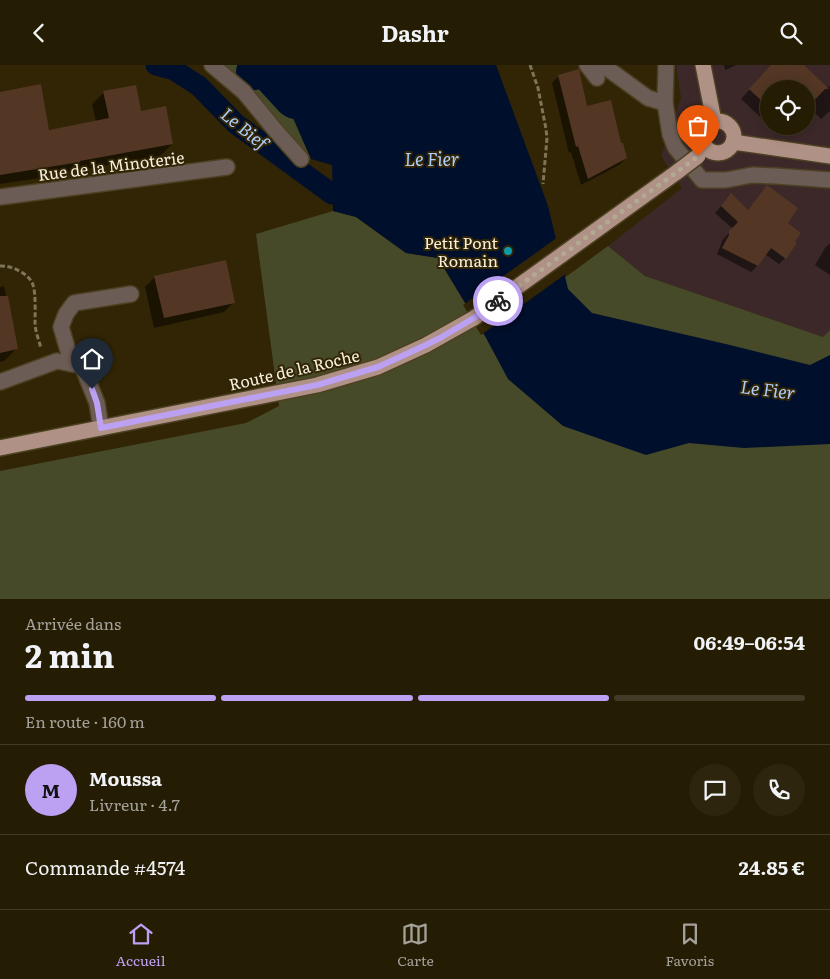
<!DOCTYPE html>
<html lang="fr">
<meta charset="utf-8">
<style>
:root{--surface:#251c04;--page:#2d250e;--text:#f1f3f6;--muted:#a3a19a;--line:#423a26;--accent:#bca0f2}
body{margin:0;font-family:Literata,serif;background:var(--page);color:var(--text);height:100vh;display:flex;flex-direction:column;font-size:19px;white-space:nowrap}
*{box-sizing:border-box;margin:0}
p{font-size:16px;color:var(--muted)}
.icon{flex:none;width:28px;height:28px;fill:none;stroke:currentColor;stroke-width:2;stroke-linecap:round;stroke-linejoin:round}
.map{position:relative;height:534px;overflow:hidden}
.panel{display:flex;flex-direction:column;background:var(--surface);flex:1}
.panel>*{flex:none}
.controls{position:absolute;left:760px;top:15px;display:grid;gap:10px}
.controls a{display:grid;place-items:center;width:55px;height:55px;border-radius:50%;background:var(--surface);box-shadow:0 2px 12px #0003,0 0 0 1px var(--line);font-size:25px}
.pin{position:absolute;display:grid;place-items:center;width:42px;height:42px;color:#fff;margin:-51px -21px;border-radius:50% 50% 50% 0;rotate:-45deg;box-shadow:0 0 5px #0007}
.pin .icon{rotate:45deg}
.courier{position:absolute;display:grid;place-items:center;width:50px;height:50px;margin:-25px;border:4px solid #bca0f2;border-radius:50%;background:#fff;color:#222;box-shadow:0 1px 6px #0007}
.overview em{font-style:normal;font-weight:700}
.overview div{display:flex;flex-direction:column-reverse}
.overview{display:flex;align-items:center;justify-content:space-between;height:85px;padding:0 25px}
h1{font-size:32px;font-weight:700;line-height:38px}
.bar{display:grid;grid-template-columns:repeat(4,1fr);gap:8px 5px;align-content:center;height:60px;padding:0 25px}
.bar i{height:6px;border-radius:4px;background:var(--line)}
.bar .selected{background:var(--accent)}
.bar p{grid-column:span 4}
.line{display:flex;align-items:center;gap:12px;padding:0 25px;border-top:1px solid var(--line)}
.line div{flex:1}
.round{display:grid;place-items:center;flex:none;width:52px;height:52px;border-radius:26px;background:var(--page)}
header{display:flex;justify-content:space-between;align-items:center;height:65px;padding:0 25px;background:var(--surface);font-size:22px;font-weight:700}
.tabs{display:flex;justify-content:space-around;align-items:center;height:70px;border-top:1px solid var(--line);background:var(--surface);font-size:14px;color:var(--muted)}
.tabs a{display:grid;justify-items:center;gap:2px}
.tabs .selected{color:var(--accent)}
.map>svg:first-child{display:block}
</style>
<header><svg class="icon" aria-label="back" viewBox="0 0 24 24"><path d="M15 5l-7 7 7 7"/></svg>Dashr<svg class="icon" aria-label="search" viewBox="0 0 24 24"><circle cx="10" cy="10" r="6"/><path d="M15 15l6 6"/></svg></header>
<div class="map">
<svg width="830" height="534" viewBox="0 0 830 534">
<rect width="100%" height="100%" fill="#312505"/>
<!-- commercial -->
<path fill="#3c2828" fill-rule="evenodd" d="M676,0H830V265L823,272L645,211L608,181L682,123L661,91L681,33ZM769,24H806V61H769Z"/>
<!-- green -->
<g fill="#474a29">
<polygon points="218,0 270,0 311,94 241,17"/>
<polygon points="333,146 356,152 406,188 438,193 485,271 608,181 645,211 823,272 830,265 830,534 0,534 0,406 246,358 279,341 256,169"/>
</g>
<!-- water -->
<polygon fill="#000f2b" points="270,0 496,0 548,141 568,224 592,248 730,280 810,300 830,290 830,379 744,383 689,378 646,390 563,361 508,314 485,271 438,193 406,188 356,152 333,146 332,100 311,94"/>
<!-- pier -->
<polygon fill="#312505" points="558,172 567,208 481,270 463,240"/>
<!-- shadow -->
<g fill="#0007">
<polygon points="724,0 737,0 725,5"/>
<polygon points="772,0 803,0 827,23 829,21 830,23 830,46 821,54 808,41 806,24 769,24 769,60 741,34"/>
<polygon points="559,11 621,80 626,93 619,100 581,120 571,87 569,88 552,18"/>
<polygon points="104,27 140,47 172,79 160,91 68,107 67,109 0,119 0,28 48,67 96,57 92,39"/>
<polygon points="770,61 788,61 779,70"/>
<polygon points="762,128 786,158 785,193 779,199 765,189 757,201 751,207 717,189 723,174 733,164 715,148 731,130 747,146"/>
<polygon points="830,178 830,210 815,200 825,183"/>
<polygon points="155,212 234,237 224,247 154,263 145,222"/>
<polygon points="4,221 17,283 4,296 0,297 0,222"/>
</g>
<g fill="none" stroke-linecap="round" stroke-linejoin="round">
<!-- canal -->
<polyline stroke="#000f2b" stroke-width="21" points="156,0 174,5 199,21 236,59 332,129"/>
<!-- river -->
<polyline stroke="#000f2b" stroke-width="36" points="254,7 262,1 292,34 295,36 306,31 341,0"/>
</g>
<!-- building -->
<g fill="#533724">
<polygon points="771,0 804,0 829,24 825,24 806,44 806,24 769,24 769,43 749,24"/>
<polygon points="579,4 587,41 611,35 621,78 623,78 627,93 588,114 578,81 576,82 558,10"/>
<polygon points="41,19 49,65 109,53 103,26 136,20 141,46 166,41 173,79 80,96 80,97 0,110 0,27"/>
<polygon points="767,120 798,143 788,158 801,168 795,176 797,178 786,194 771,183 758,201 722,183 729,170 729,166 738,157 721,141 731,128 748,145"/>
<polygon points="226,195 235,238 164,253 154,211"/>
<polygon points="0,231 8,231 18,284 0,288"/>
</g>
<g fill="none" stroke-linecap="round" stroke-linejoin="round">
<defs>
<g id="minor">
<polyline points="212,0 244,27 276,66 301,94"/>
<polyline points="587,0 597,13"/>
<polyline points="604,0 608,4 648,33 665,38"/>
<polyline points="666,0 665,38 670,69 675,82 702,115 726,115 752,110 776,111 830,115"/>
<polyline points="0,132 227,102"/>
<polyline points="72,299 61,262 66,249 74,238 131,229"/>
<polyline points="0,317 57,296 82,301 97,338 101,363"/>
</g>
<g id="major">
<polyline points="703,0 714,56"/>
<circle cx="718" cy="72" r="16"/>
<polyline points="733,77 830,91"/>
<polyline points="0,383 317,320 378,302 426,280 474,253 677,107"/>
</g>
</defs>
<!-- minor casing -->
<use href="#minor" stroke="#4d4123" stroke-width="18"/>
<!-- major casing -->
<use href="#major" stroke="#4d4123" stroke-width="18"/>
<!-- path -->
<g stroke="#7e7459" stroke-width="3" stroke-dasharray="5 2.5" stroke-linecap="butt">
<polyline points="530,0 538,23 546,64 547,73 543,119"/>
<path d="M0,201C11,200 30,209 33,220C36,229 35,250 35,260C36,268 39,276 41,283"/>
</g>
<!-- minor -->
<use href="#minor" stroke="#6c5c56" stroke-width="15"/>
<!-- major -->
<use href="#major" stroke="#b09185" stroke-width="15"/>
<defs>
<polyline id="major-bridge" points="677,107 698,91"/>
</defs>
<!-- major-bridge casing -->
<use href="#major-bridge" stroke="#4d4123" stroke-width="18" stroke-linecap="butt"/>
<!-- major-bridge -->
<use href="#major-bridge" stroke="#b09185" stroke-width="15"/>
</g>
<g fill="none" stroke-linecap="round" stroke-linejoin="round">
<!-- done -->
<polyline stroke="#b2a992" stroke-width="5" stroke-dasharray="0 9" points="498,236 677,107 698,91"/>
<!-- route -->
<polyline stroke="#bca0f2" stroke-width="6" points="92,324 97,338 101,363 317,320 378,302 426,280 440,273 474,253 498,236"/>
</g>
<!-- markers -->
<circle fill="#0f9aa8" stroke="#312505" stroke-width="2" cx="508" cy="186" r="5"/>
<g text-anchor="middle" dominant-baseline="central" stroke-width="4" stroke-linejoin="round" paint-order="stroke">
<!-- street labels -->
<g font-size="16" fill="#f7f0de" stroke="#312505">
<text transform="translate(111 100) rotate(-7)">Rue de la Minoterie</text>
<text transform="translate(294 304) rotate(-13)">Route de la Roche</text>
</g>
<!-- poi labels -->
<g font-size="16" fill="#f7f0de" stroke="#312505" text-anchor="end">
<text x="498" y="177">Petit Pont<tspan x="498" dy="18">Romain</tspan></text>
</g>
<!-- water labels -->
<g font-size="18" font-style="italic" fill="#adcdfb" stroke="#312505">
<text transform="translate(245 63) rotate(39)">Le Bief</text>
<text x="432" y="93">Le Fier</text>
<text transform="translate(768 324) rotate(7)">Le Fier</text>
</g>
</g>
</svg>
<div class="controls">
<a><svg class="icon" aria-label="locate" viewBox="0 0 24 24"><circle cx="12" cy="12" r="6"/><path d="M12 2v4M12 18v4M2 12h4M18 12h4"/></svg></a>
</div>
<div class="pin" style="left:698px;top:91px;background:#ea580c"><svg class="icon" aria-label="bag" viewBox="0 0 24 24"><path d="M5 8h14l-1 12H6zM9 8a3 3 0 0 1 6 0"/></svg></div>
<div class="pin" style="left:92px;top:324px;background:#1f2937"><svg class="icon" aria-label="home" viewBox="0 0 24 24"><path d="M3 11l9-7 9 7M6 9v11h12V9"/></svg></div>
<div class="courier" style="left:498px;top:236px"><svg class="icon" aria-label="bike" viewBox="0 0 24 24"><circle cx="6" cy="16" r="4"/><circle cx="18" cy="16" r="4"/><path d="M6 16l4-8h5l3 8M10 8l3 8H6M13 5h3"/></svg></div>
</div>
<section class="panel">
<div class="overview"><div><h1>2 min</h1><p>Arrivée dans</p></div><em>06:49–06:54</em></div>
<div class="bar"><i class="selected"></i><i class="selected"></i><i class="selected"></i><i></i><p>En route · 160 m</p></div>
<div class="line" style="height:90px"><b class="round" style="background:var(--accent);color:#111">M</b><div><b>Moussa</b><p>Livreur · 4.7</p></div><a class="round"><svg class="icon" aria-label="chat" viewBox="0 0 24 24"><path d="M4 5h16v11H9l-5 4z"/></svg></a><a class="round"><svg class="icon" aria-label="phone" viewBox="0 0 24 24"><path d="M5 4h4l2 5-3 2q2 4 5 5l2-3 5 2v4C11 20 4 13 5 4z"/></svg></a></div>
<div class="line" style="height:65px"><div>Commande #4574</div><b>24.85 €</b></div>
</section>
<nav class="tabs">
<a class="selected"><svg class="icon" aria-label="home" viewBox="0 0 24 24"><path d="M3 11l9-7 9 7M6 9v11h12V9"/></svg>Accueil</a>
<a><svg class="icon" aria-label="map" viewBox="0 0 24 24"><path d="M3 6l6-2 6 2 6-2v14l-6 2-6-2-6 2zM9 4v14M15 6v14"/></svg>Carte</a>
<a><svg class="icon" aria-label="saved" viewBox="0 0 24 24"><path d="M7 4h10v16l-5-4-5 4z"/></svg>Favoris</a>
</nav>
